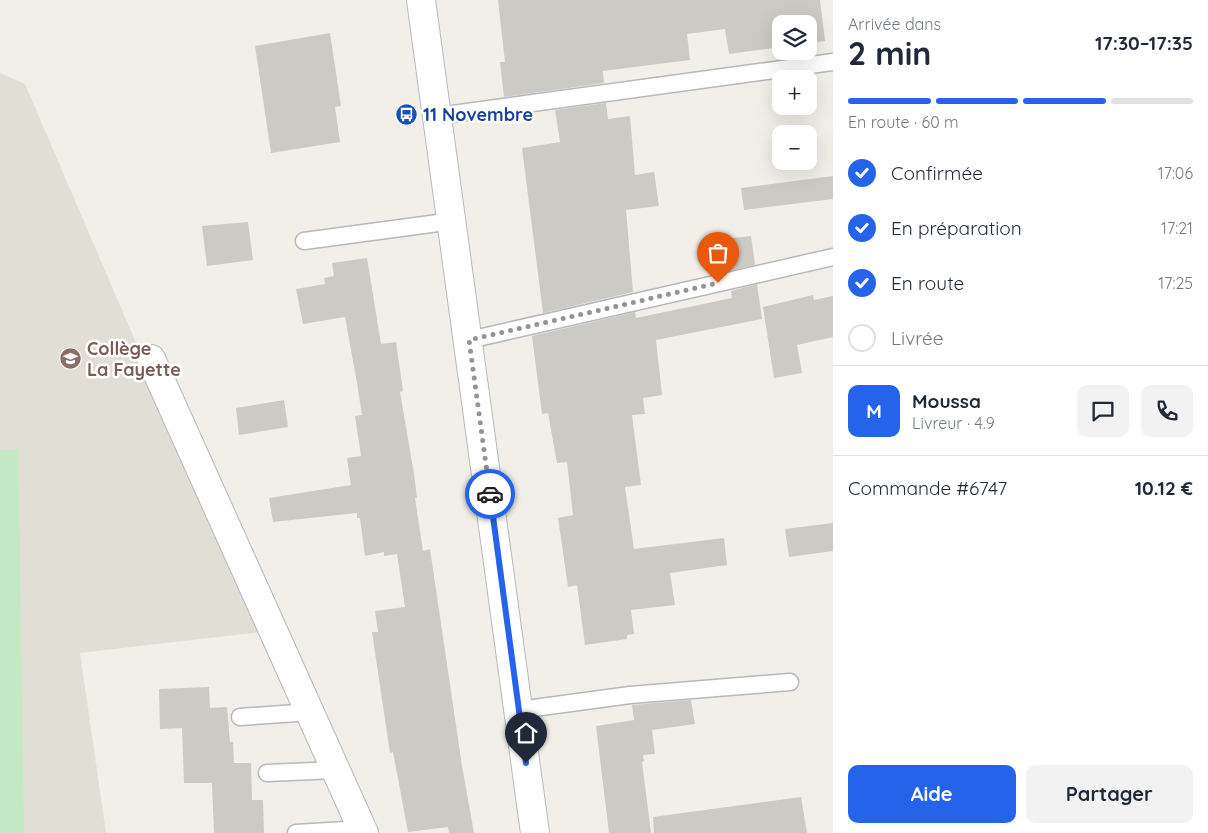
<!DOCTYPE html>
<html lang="fr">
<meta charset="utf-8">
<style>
:root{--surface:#fff;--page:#f2f2f3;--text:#1f2937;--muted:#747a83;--line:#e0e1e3;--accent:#2563eb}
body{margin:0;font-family:Quicksand,sans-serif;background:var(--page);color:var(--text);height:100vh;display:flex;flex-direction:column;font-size:19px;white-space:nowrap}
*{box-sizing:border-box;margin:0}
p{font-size:16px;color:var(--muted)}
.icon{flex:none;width:28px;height:28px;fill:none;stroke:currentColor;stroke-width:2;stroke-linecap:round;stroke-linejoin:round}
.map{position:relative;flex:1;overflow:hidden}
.side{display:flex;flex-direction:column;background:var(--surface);width:375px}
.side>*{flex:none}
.tools{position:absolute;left:772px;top:15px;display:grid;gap:10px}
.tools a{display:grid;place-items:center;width:45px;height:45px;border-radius:10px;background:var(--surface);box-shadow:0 5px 20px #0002;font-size:25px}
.pin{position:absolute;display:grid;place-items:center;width:42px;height:42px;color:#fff;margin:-51px -21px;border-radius:50% 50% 50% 0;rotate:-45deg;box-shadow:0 0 5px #0007}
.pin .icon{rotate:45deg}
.courier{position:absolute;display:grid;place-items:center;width:50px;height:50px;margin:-25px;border:4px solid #2563eb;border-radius:50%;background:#fff;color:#222;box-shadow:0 1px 6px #0007}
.overview em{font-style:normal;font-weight:700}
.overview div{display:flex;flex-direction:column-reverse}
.overview{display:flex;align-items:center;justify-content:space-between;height:85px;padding:0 15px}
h1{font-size:32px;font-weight:700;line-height:38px}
.bar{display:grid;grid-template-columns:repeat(4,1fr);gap:8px 5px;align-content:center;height:60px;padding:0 15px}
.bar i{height:6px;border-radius:4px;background:var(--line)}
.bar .current{background:var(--accent)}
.bar p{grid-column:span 4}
.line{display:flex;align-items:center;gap:12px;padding:0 15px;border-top:1px solid var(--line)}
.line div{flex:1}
.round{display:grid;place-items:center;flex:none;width:52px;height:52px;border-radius:10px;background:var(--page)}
ol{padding:0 15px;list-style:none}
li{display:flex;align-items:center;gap:15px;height:55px}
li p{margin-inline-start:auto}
li .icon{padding:5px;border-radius:50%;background:var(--accent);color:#fff;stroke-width:4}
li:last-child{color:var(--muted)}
li i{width:28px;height:28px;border:2px solid var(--line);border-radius:50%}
.action{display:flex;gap:10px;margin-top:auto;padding:10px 15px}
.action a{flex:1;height:58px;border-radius:10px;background:var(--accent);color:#fff;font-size:20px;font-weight:700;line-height:58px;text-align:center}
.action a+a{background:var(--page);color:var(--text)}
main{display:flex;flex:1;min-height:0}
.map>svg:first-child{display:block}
</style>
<main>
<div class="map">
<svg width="833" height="833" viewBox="0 0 833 833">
<rect width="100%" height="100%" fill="#f1efe8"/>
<!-- education -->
<polygon fill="#e1ded6" points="0,73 25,84 260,632 80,653 106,833 0,833"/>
<!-- green -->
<polygon fill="#c5e8c5" points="18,449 24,833 0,833 0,450"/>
<!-- building -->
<g fill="#cccac5">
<polygon points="498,0 820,0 825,41 809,43 809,24 781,24 781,47 729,54 725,29 687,34 690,60 603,71 604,83 504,97 500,62 505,62"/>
<polygon points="330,33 341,106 335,107 340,142 271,153 255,46"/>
<polygon points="606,103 608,119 630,116 635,175 654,172 659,206 626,210 633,292 543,313 522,148 560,142 555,110"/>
<polygon points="833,176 833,199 744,210 741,188"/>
<polygon points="248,222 253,260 207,266 202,226"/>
<polygon points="751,236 755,265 728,271 724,239"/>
<polygon points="367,258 381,344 396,342 403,391 400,392 414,474 417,498 415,498 423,551 430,549 462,766 474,833 449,833 448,827 408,832 393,752 390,753 372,632 378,632 375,611 405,607 397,554 384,556 384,552 365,556 360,518 357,518 357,513 273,522 269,498 351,485 347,458 361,456 355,416 362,415 357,383 345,317 303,324 296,289 325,284 324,278 334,276 332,263"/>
<polygon points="757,284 762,319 656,340 662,395 643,398 645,414 632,415 641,485 625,487 634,549 724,538 727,565 670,573 675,605 631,610 634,634 627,635 627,639 585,645 577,585 568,587 558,518 573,515 567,462 557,463 548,413 542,414 532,336 635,312 636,318 732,298 731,291"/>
<polygon points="813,295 814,300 833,296 833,337 797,345 802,373 774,378 763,307"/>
<polygon points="284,400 288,427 239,435 236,408"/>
<polygon points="833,523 833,551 789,557 785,529"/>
<polygon points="209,687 210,708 227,707 230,742 233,742 234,763 251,763 252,800 263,800 264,833 214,833 212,783 184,783 182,728 160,729 159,689"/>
<polygon points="691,700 695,724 652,730 655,754 643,755 644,761 642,762 651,833 609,833 596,726 634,720 632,705"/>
<polygon points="801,797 807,833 654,833 653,817"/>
</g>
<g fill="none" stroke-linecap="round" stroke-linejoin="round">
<defs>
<g id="lane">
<polyline points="438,116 833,62"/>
<polyline points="304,241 453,221"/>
<polyline points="469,340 833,257"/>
<polyline points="519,710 630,695 790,682"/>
<polyline points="240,717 311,712"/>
<polyline points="267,773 336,770"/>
<polyline points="296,833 362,829"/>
</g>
<polyline id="street" points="151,359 364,833"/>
<polyline id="secondary" points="421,0 535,833"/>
</defs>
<!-- lane casing -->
<use href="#lane" stroke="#b5b8bc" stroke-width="19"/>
<!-- street casing -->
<use href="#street" stroke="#b5b8bc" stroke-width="30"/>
<!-- secondary casing -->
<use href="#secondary" stroke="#b6babf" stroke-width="30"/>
<!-- lane -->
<use href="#lane" stroke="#fff" stroke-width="16"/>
<!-- street -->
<use href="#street" stroke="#fff" stroke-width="28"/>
<!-- secondary -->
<use href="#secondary" stroke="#fff" stroke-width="28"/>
</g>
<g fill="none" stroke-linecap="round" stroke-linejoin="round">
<!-- done -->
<polyline stroke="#929495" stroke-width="5" stroke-dasharray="0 9" points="490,494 469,340 718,283"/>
<!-- route -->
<polyline stroke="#2563eb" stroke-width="6" points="490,494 526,763"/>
</g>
<!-- icons -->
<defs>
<symbol id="bus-disc" viewBox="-11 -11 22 22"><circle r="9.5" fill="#1a4fb4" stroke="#fff"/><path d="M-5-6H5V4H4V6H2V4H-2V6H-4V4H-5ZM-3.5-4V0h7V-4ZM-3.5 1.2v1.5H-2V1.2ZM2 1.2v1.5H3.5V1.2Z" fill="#fff"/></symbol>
<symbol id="school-disc" viewBox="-11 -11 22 22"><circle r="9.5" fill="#8d6e63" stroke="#fff"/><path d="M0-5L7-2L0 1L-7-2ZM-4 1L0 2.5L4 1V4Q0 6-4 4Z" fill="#fff"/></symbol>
</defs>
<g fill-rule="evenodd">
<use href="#bus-disc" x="394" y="102" width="25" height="25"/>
<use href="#school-disc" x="58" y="346" width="25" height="25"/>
</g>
<g text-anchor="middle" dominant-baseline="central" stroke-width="5" stroke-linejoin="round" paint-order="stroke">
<!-- transit labels -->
<g font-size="18" font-weight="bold" fill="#164399" stroke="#fff" text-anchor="start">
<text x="423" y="114">11 Novembre</text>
</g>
<!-- education labels -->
<g font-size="18" font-weight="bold" fill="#785e54" stroke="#fff" text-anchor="start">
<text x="87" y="348">Collège<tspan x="87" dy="21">La Fayette</tspan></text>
</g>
</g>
</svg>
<div class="tools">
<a><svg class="icon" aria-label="layers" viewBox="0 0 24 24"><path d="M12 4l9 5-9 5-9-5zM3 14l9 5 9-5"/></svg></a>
<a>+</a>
<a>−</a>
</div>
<div class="pin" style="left:718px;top:283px;background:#ea580c"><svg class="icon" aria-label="bag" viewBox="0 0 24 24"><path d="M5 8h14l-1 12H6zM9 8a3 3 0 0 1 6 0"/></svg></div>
<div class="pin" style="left:526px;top:763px;background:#1f2937"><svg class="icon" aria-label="home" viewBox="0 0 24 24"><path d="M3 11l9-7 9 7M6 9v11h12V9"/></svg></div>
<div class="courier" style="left:490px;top:494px"><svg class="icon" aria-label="car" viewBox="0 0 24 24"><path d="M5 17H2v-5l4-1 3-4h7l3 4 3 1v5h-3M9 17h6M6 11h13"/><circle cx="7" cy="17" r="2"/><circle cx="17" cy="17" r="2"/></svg></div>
</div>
<section class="side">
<div class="overview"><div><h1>2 min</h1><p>Arrivée dans</p></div><em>17:30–17:35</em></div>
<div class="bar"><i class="current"></i><i class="current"></i><i class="current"></i><i></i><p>En route · 60 m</p></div>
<ol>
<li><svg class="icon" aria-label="check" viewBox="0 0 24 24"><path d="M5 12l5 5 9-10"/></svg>Confirmée<p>17:06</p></li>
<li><svg class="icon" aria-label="check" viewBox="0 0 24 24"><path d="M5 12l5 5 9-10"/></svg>En préparation<p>17:21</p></li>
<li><svg class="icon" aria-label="check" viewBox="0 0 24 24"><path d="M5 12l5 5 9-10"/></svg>En route<p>17:25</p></li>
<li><i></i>Livrée</li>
</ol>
<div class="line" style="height:90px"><b class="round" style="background:var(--accent);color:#fff">M</b><div><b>Moussa</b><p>Livreur · 4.9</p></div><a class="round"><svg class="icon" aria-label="chat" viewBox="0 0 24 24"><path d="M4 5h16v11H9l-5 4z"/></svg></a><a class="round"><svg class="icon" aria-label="phone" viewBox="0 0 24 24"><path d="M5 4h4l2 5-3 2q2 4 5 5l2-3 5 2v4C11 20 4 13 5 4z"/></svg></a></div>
<div class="line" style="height:65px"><div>Commande #6747</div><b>10.12 €</b></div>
<div class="action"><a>Aide</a><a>Partager</a></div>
</section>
</main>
